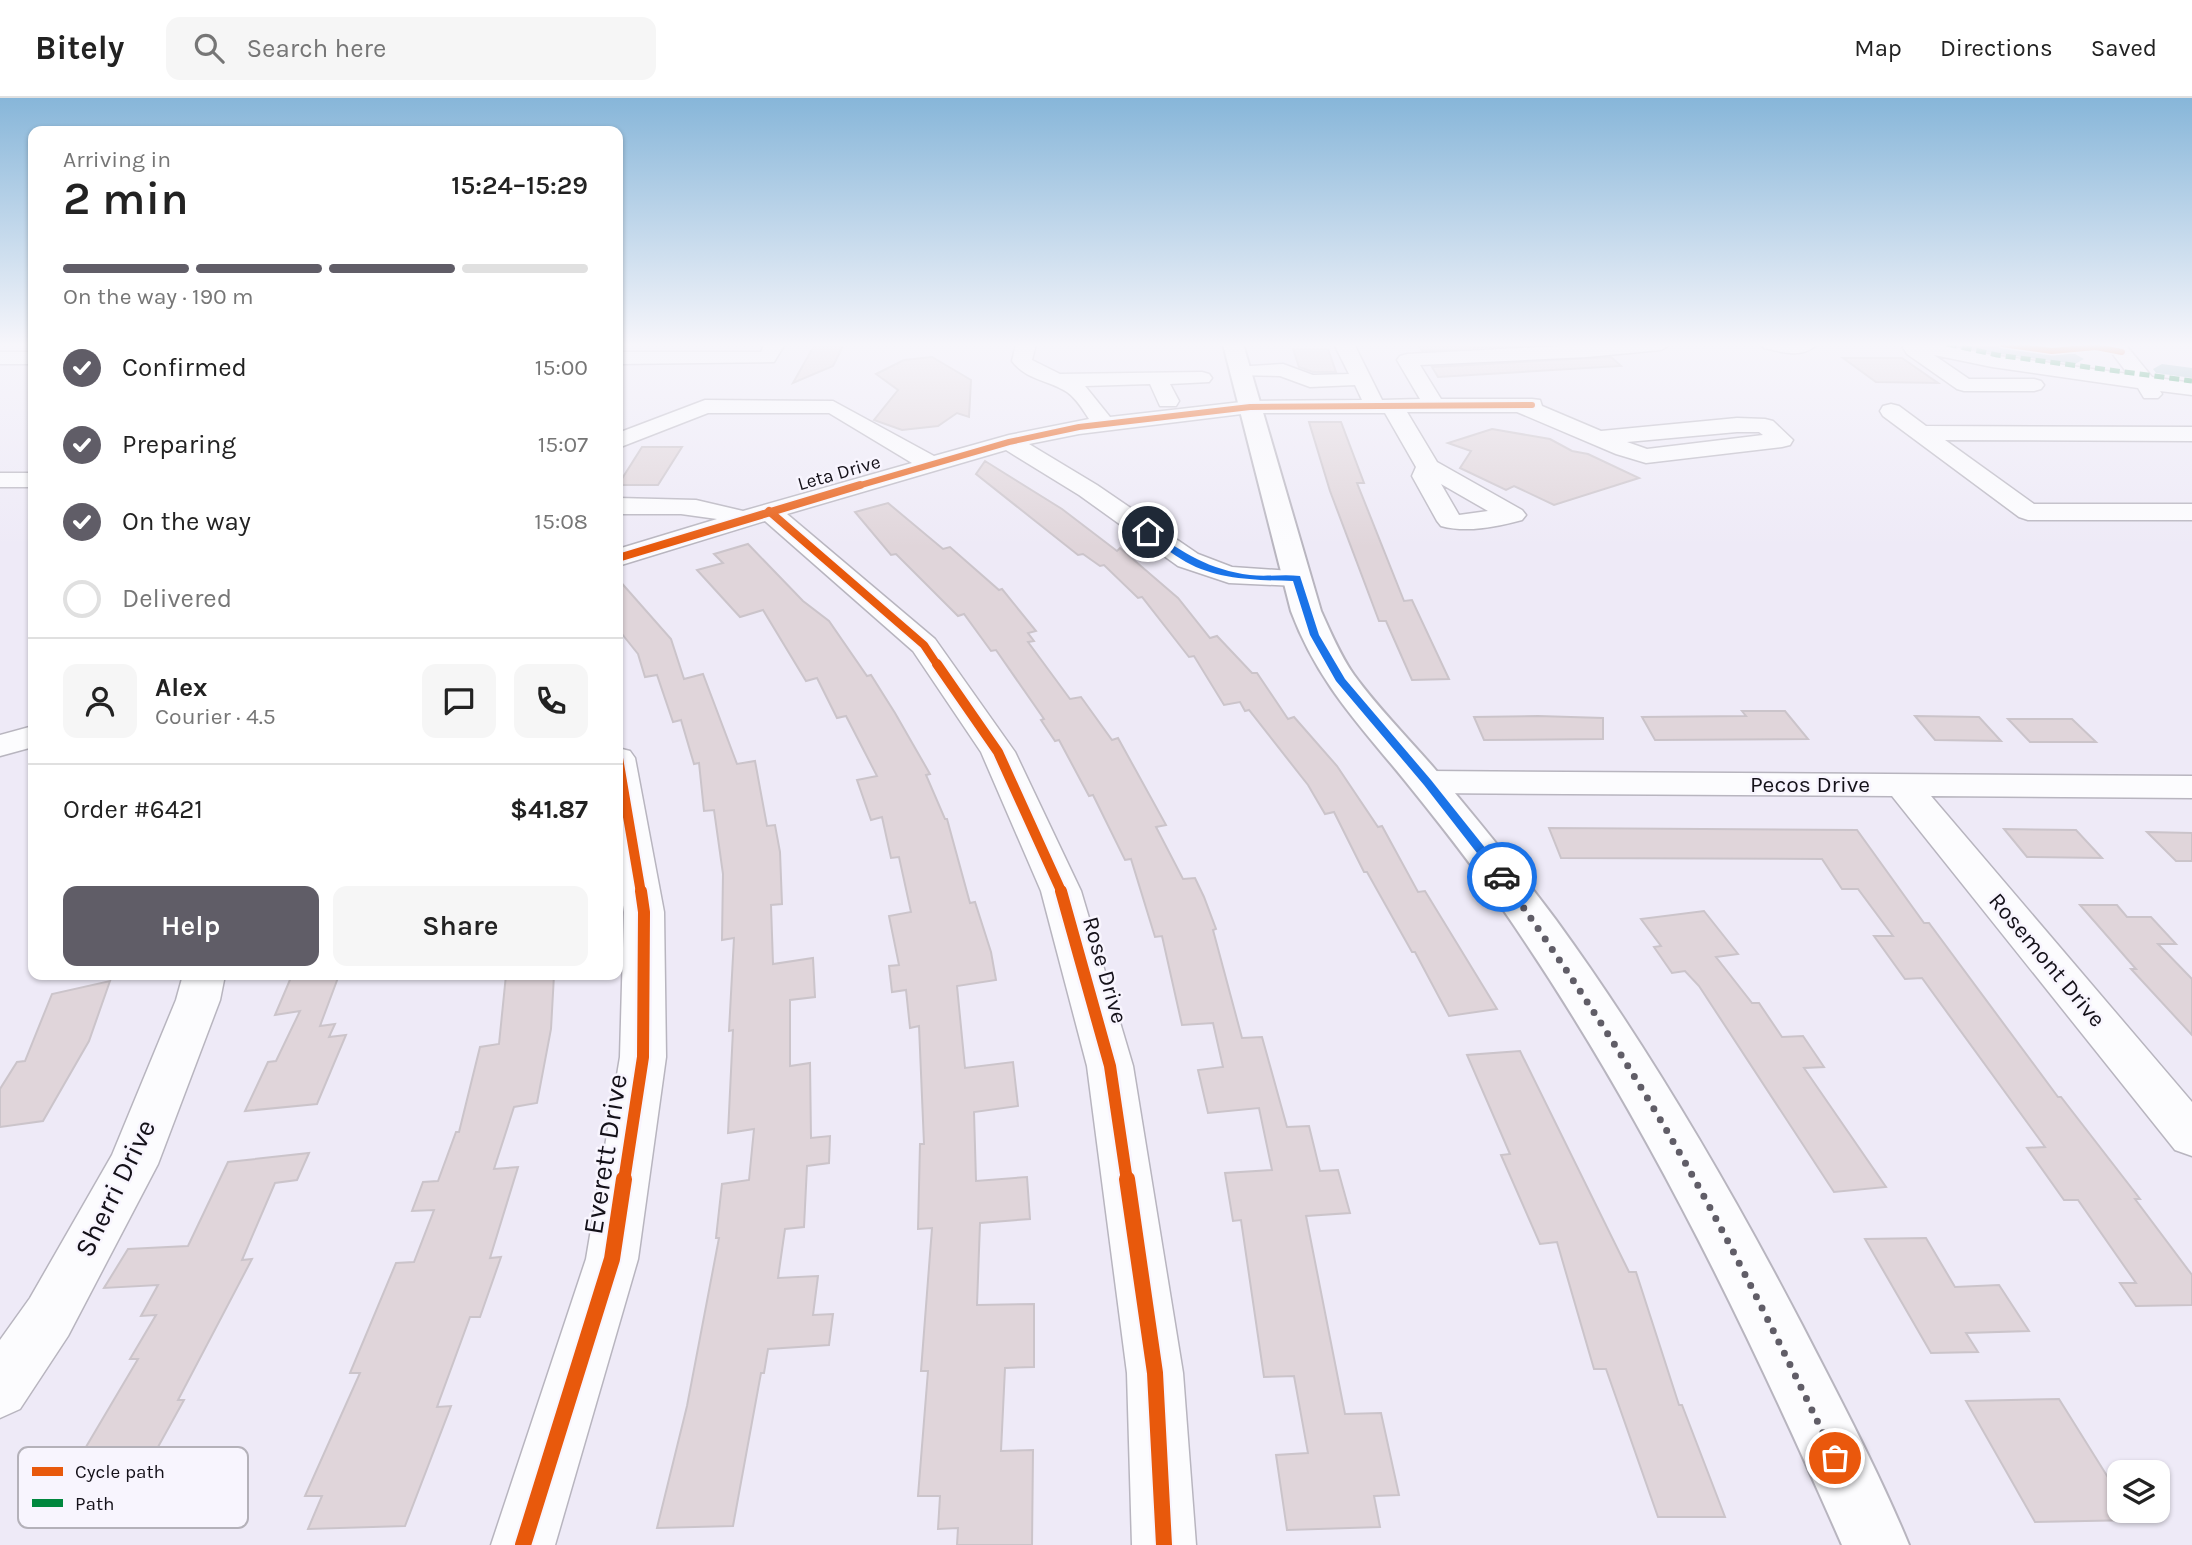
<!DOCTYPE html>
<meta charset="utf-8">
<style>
:root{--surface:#fff;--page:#f6f6f6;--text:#222;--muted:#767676;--line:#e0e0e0;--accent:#605d67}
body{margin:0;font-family:Karla,sans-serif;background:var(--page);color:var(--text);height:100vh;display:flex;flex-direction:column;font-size:26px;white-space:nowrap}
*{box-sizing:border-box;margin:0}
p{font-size:23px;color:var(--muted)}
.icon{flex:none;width:38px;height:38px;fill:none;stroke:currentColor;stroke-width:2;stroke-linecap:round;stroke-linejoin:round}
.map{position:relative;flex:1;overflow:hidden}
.drawer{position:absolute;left:28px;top:28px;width:595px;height:854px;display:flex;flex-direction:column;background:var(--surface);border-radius:14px;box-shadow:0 2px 5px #0004}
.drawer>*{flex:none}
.controls{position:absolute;left:2107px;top:1362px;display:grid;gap:14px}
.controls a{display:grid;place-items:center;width:63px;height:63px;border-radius:14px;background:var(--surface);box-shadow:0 2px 5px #0004;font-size:35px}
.pin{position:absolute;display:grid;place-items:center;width:60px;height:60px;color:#fff;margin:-30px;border:4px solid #fff;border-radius:50%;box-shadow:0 2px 7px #0007}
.courier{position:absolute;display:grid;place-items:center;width:70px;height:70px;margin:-35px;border:5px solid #1a73e8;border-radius:50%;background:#fff;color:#222;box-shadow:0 2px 9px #0007}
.overview em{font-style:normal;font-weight:600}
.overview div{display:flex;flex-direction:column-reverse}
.overview{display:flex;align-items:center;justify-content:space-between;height:119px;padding:0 35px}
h1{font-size:46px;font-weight:600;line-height:52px}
.bar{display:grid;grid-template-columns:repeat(4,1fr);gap:10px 7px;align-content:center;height:84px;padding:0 35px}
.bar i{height:9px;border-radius:5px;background:var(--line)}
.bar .on{background:var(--accent)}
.bar p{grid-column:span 4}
.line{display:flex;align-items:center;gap:18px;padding:0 35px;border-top:2px solid var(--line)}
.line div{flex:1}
.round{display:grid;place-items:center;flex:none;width:74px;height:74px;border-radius:14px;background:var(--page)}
ol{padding:0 35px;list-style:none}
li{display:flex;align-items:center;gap:21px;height:77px}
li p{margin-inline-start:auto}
li .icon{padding:7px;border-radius:50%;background:var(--accent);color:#fff;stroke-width:4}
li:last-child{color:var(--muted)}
li i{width:38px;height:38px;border:4px solid var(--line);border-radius:50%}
.primary-button{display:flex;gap:14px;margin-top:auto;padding:14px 35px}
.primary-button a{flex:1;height:80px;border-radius:14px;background:var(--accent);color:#fff;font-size:28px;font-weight:600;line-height:80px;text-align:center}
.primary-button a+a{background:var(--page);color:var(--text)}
header{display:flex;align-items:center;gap:42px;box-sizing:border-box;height:98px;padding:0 35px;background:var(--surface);border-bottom:2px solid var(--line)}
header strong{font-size:33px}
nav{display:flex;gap:38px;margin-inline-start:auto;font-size:24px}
.search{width:490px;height:63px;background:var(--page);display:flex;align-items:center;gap:18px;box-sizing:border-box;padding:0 24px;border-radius:14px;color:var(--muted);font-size:26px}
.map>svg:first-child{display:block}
</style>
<header>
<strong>Bitely</strong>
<div class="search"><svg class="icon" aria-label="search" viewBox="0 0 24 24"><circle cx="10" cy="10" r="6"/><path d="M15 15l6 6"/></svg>Search here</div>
<nav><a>Map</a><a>Directions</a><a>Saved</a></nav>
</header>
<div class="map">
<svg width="2192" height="1447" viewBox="0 0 2192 1447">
<rect width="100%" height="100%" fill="#eeeaf7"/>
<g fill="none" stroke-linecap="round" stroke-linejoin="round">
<!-- canal -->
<g fill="#95bac2" fill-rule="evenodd">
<polygon points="1954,246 2000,246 2075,256 2084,261 2075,266 1962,251"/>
<polygon points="2162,266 2192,270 2192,280 2156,275 2153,271"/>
</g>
</g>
<!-- building -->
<g fill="#e0d5da" stroke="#cbc4ca" stroke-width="2">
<polygon points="815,246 844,246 833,268 793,285"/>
<polygon points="1418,246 1549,246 1422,253"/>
<polygon points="1293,251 1328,251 1336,274 1313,274 1299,269"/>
<polygon points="932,259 971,282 969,319 957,315 938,328 902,332 874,322 898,292 876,276 904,262"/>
<polygon points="1611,259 1621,268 1438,279 1432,269"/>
<polygon points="1843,260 1902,260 1938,285 1876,284"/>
<polygon points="1309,324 1341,324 1364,385 1357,385 1404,503 1412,502 1449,581 1412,582 1386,523 1379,523 1330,393"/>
<polygon points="1492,331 1550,341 1572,353 1588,356 1639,380 1554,407 1514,388 1506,392 1460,370 1471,353 1448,345"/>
<polygon points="642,349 682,349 658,387 618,387"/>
<polygon points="985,363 1062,411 1117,453 1120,450 1178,500 1210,540 1217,538 1252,575 1257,575 1288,621 1294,619 1337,668 1378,729 1382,728 1418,794 1425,793 1497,911 1449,918 1415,854 1412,854 1367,774 1364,774 1334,714 1325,716 1308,687 1249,612 1245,613 1240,604 1224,607 1194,558 1189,559 1142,499 1138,500 1104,467 1100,468 1083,456 1078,457 976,376"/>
<polygon points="888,405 943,451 950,449 999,492 1002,491 1036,533 1028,535 1034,543 1028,544 1070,601 1081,599 1112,642 1118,640 1166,727 1156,729 1183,781 1195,780 1204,799 1216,831 1213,832 1242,940 1262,939 1287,1029 1309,1028 1320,1073 1338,1072 1350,1115 1306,1118 1345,1316 1381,1315 1399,1397 1374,1398 1380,1429 1287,1432 1276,1357 1308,1355 1294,1278 1264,1279 1241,1122 1233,1123 1225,1075 1272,1072 1259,1010 1208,1015 1198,972 1223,969 1213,925 1182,927 1162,838 1155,839 1131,761 1125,762 1093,697 1089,698 1059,642 1055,643 1041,622 1044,621 996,552 991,553 964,516 958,518 896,456 891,457 855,414"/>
<polygon points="748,446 803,503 829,523 867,578 871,577 895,615 930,676 926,677 945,721 947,721 970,805 975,804 991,854 996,882 957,888 965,970 1013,964 1018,1008 974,1014 976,1083 1027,1079 1030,1121 980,1125 977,1207 1034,1206 1034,1269 1005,1270 1001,1353 1033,1352 1032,1447 957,1447 958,1430 938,1431 940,1398 918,1398 928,1273 921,1273 932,1130 918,1131 920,1046 924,1046 919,928 910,930 906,892 892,894 889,868 899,867 889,818 911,814 899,759 891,760 882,719 871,722 857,682 877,678 846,618 837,620 817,580 806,583 763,512 740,519 697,472 723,465 714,456"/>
<polygon points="618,481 671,541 684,581 703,576 737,666 755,663 767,728 775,727 780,754 782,806 771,807 773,866 813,860 815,899 790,902 790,968 810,965 811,1040 830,1038 829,1065 807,1068 804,1129 785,1131 778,1180 818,1178 813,1217 833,1216 829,1247 768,1251 764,1275 761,1275 733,1428 657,1430 687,1308 719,1140 716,1140 722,1086 749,1082 754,1031 728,1035 733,932 729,933 734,840 722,842 723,776 714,712 704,713 699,665 694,666 681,622 673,624 657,577 645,579 638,556 618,531"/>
<polygon points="1742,613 1785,613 1808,641 1655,642 1642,619 1746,618"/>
<polygon points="1538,618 1603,620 1603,641 1484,642 1474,619"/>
<polygon points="1915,618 1979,619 2001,643 1935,642"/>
<polygon points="2008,621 2072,621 2096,644 2030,644"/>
<polygon points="1549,730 1857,732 1924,825 1929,825 2058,999 2061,999 2140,1101 2135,1101 2192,1177 2192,1207 2136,1208 2120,1185 2136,1185 2078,1102 2064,1102 2027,1050 2045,1049 1922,880 1905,881 1874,838 1893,838 1858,791 1842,791 1822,761 1561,760"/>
<polygon points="2004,731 2076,732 2102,760 2027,759"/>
<polygon points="2147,734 2192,735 2192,763 2176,763"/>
<polygon points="2080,807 2117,807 2127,819 2151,819 2176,846 2158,846 2192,881 2192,937 2131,871 2136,871"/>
<polygon points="1704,813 1738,856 1716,859 1752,905 1759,905 1782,939 1803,938 1824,969 1804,970 1886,1089 1834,1094 1699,888 1685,873 1672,875 1654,849 1661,848 1641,821"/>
<polygon points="292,877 339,877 320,928 335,926 329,939 346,937 317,1006 245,1013 268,964 276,963 300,913 275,917"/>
<polygon points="506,877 554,877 551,931 537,1005 514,1009 494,1071 518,1069 490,1160 501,1159 480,1219 470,1219 437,1309 451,1308 405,1428 308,1431 322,1398 305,1398 360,1275 350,1275 396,1165 414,1164 434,1112 412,1113 423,1084 438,1083 456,1034 459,1034 480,949 499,946"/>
<polygon points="110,883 89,943 43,1023 0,1029 0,991 17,964 25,963 52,896"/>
<polygon points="1520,953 1629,1174 1636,1174 1679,1307 1682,1307 1725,1419 1658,1419 1606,1271 1594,1271 1557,1144 1540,1146 1501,1057 1510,1056 1467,957"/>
<polygon points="309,1055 297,1082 275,1085 242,1162 252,1161 178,1302 184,1302 117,1423 41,1425 138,1261 130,1261 156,1217 141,1218 158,1187 104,1190 128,1151 188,1148 228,1064"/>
<polygon points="1926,1140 1955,1189 1999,1187 2029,1233 1966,1235 1978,1254 1931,1255 1865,1141"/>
<polygon points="2059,1301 2119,1397 2119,1412 2129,1412 2135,1422 2035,1424 1966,1303"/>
</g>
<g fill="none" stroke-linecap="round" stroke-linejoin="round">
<defs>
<g id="minor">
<polygon points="765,246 785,246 774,264 618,266 618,254 761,254"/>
<path d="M1016,246H1036L1032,262L1060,276L1202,274L1209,276L1212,280L1209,284L1170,286L1179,303L1176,308H1160L1150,286L1085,288L1110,319L1250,303L1362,302L1355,287L1310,289L1280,278L1233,277L1230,273L1233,269L1283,266L1313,277L1349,276L1334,246H1354L1382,302L1420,301L1397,262L1400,258L1407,256L1599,246H1671L1661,252L1587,259L1420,267L1441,301H1532L1540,302L1542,308L1601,333L1737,320L1765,321L1773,323L1793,342L1790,347L1782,349L1646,365L1616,356L1517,314H1407L1437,364L1522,412L1526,417L1522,422C1496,429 1467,435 1441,428L1437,423L1412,378L1416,369L1385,315H1250L1079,336L1029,346L1097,387L1198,456L1232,469L1307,474L1311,480L1307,486L1297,488L1229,485L1178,468L1079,397L1006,352L787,416L935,541L1015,654L1081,793L1133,968L1183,1275L1196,1447H1132L1127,1275L1087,968L1041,793L981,654L913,553L765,423L618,468V451L717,421L681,416H618V400L696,402L743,413L912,365L829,315H708L618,350V335L705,302L833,303L934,358L1009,337L1089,321C1083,312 1077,301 1067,294C1049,282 1026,282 1012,263ZM1737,334H1759L1763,337L1647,351L1627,344ZM1441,386L1488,413L1459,417Z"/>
<path d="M1761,246H1817C1803,261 1782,254 1764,250Z"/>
<polygon points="1901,246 1939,246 1992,257 2128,276 2105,246 2125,246 2152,279 2192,285 2192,297 2160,293 2162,296 2158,300 2144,300 2138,290 1992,269 1934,257 1969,281 2034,281 2041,283 2044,287 2041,291 2034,293 1964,293 1957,291 1907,256"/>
<rect x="0" y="254" width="33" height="12"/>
<polygon points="1891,306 1899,308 1926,328 2192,329 2192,343 1945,342 2034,406 2192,406 2192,422 2028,422 2019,419 1883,318 1880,313 1883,308"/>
<rect x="0" y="375" width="33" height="14"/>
<polygon points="33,628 33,649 0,658 0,637"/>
<polygon points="618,650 630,653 635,660 664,814 666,959 638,1161 555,1447 491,1447 586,1161 620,959 624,814 618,773"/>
<polygon points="1427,673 2192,678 2192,700 1931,698 2192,1004 2192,1058 2175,1052 1892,698 1427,695 1415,692 1409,684 1415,676"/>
<polygon points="183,877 225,877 220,902 158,1066 68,1238 20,1311 0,1320 0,1242 30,1200 112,1057 176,902"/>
</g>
<path id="major" d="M1223,246H1243L1321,513C1331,535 1340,557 1354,577C1378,610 1408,640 1434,670C1476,720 1517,770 1556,822C1649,950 1729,1087 1802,1227C1839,1299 1878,1372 1909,1447H1842C1751,1240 1653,1036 1527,847C1490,790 1449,737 1406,684C1359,626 1318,585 1291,513Z"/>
</defs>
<!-- minor casing -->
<use href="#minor" stroke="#b8b5bf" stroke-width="3"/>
<!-- major casing -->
<use href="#major" stroke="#b8b5bf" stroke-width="4"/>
<!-- minor -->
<use href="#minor" fill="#fcfcfe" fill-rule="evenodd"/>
<!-- major -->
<use href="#major" fill="#fcfcfe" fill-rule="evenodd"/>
<!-- quiet -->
<polyline stroke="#00873e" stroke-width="5" stroke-dasharray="10 5" stroke-linecap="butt" points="1947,246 1997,257 2192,283"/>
<defs>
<g id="cycleway-far4">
<polyline points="2002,246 2052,253 2096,249 2122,254"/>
<polyline points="854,389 1009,344 1079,329 1250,309 1532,307"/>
</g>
<g id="cycleway-far3">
<polyline points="769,413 924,547 938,568"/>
<polyline points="618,460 860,387"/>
</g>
<g id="cycleway-far2">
<polyline points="937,566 998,654 1062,795"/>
<polyline points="618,660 641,795"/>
</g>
<g id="cycleway-far1">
<polyline points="1061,793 1110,968 1127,1083"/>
<polyline points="624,1083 643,959 644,814 641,793"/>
</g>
<g id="cycleway">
<polyline points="1127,1081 1155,1275 1164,1447"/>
<polyline points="523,1447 612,1161 624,1081"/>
</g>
</defs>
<!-- cycleway-far4 casing -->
<use href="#cycleway-far4" stroke="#f8f5fe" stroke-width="9"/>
<!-- cycleway-far3 casing -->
<use href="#cycleway-far3" stroke="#f8f5fe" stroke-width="11"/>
<!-- cycleway-far2 casing -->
<use href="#cycleway-far2" stroke="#f8f5fe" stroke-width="14"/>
<!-- cycleway-far1 casing -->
<use href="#cycleway-far1" stroke="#f8f5fe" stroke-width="17"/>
<!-- cycleway casing -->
<use href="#cycleway" stroke="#f8f5fe" stroke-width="20"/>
<!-- cycleway-far4 -->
<use href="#cycleway-far4" stroke="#e8590c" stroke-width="6"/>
<!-- cycleway-far3 -->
<use href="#cycleway-far3" stroke="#e8590c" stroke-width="8"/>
<!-- cycleway-far2 -->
<use href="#cycleway-far2" stroke="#e8590c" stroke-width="10"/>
<!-- cycleway-far1 -->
<use href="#cycleway-far1" stroke="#e8590c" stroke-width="12"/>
<!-- cycleway -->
<use href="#cycleway" stroke="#e8590c" stroke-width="16"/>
</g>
<!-- sky -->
<linearGradient id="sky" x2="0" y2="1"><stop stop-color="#87b6d9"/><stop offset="0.55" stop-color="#f7f6fb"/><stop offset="1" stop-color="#f7f6fb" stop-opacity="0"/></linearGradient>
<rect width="2192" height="449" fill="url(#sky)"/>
<!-- route -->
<path fill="#1a73e8" d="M1145,432H1151C1183,455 1210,472 1250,477C1266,479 1283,476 1300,478L1319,537L1345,581L1431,682L1506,776V782H1498L1424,687L1336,583L1310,537L1293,483C1257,482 1218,482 1186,464C1172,456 1158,445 1145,436Z"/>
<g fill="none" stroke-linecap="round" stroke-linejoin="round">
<!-- done -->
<path stroke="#605d67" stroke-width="7" stroke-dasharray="0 12.6" d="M1502,779C1583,893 1659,1012 1724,1136C1763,1210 1799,1285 1835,1360"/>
</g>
<g text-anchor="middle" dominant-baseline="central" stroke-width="5" stroke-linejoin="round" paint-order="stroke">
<!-- far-street labels -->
<g font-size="19" fill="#141119" stroke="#f8f5fe">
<text transform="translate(839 375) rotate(-16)">Leta Drive</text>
</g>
<!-- street labels -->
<g font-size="23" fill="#141119" stroke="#f8f5fe">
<text x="1810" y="686">Pecos Drive</text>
<text transform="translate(2047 862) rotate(50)">Rosemont Drive</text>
<text transform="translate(1105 872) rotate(74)">Rose Drive</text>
</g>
<!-- near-street labels -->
<g font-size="28" fill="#141119" stroke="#f8f5fe">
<text transform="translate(605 1056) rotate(-81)">Everett Drive</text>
<text transform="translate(115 1090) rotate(-64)">Sherri Drive</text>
</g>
</g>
<!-- legend -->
<rect x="18" y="1349" width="230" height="81" rx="10" fill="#f8f5fe" stroke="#b4b1b9" stroke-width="2"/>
<rect x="32" y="1369" width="31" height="9" fill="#e8590c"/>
<rect x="32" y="1401" width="31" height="8" fill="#00873e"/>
<g font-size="19" fill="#141119">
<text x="75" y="1380">Cycle path</text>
<text x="75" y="1412">Path</text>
</g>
</svg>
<div class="controls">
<a><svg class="icon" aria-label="layers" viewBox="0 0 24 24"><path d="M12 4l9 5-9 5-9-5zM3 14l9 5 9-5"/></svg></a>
</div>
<div class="pin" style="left:1835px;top:1360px;background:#ea580c"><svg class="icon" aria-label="bag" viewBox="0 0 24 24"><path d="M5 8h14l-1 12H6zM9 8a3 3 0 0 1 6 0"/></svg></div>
<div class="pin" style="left:1148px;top:434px;background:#1f2937"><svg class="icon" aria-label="home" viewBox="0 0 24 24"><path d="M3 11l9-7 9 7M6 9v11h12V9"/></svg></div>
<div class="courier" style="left:1502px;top:779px"><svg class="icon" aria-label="car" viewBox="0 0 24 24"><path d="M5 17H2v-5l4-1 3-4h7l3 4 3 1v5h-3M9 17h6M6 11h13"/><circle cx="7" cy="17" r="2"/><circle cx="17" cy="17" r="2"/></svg></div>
<section class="drawer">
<div class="overview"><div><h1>2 min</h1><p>Arriving in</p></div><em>15:24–15:29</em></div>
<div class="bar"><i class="on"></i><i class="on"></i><i class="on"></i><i></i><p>On the way · 190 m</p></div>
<ol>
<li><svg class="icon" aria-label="check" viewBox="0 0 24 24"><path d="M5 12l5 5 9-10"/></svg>Confirmed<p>15:00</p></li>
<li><svg class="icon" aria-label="check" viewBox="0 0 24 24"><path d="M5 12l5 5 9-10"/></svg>Preparing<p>15:07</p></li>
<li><svg class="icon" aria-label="check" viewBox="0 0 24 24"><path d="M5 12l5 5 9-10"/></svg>On the way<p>15:08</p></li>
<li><i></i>Delivered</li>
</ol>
<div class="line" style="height:126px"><a class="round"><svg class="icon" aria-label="person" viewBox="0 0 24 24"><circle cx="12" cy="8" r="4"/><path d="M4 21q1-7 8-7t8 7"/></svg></a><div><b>Alex</b><p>Courier · 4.5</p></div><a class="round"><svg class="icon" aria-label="chat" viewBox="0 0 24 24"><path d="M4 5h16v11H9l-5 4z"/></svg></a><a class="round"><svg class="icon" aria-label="phone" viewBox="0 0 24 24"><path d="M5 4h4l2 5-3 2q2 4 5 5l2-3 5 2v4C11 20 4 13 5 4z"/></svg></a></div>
<div class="line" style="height:91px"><div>Order #6421</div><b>$41.87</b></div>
<div class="primary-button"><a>Help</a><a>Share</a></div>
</section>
</div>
